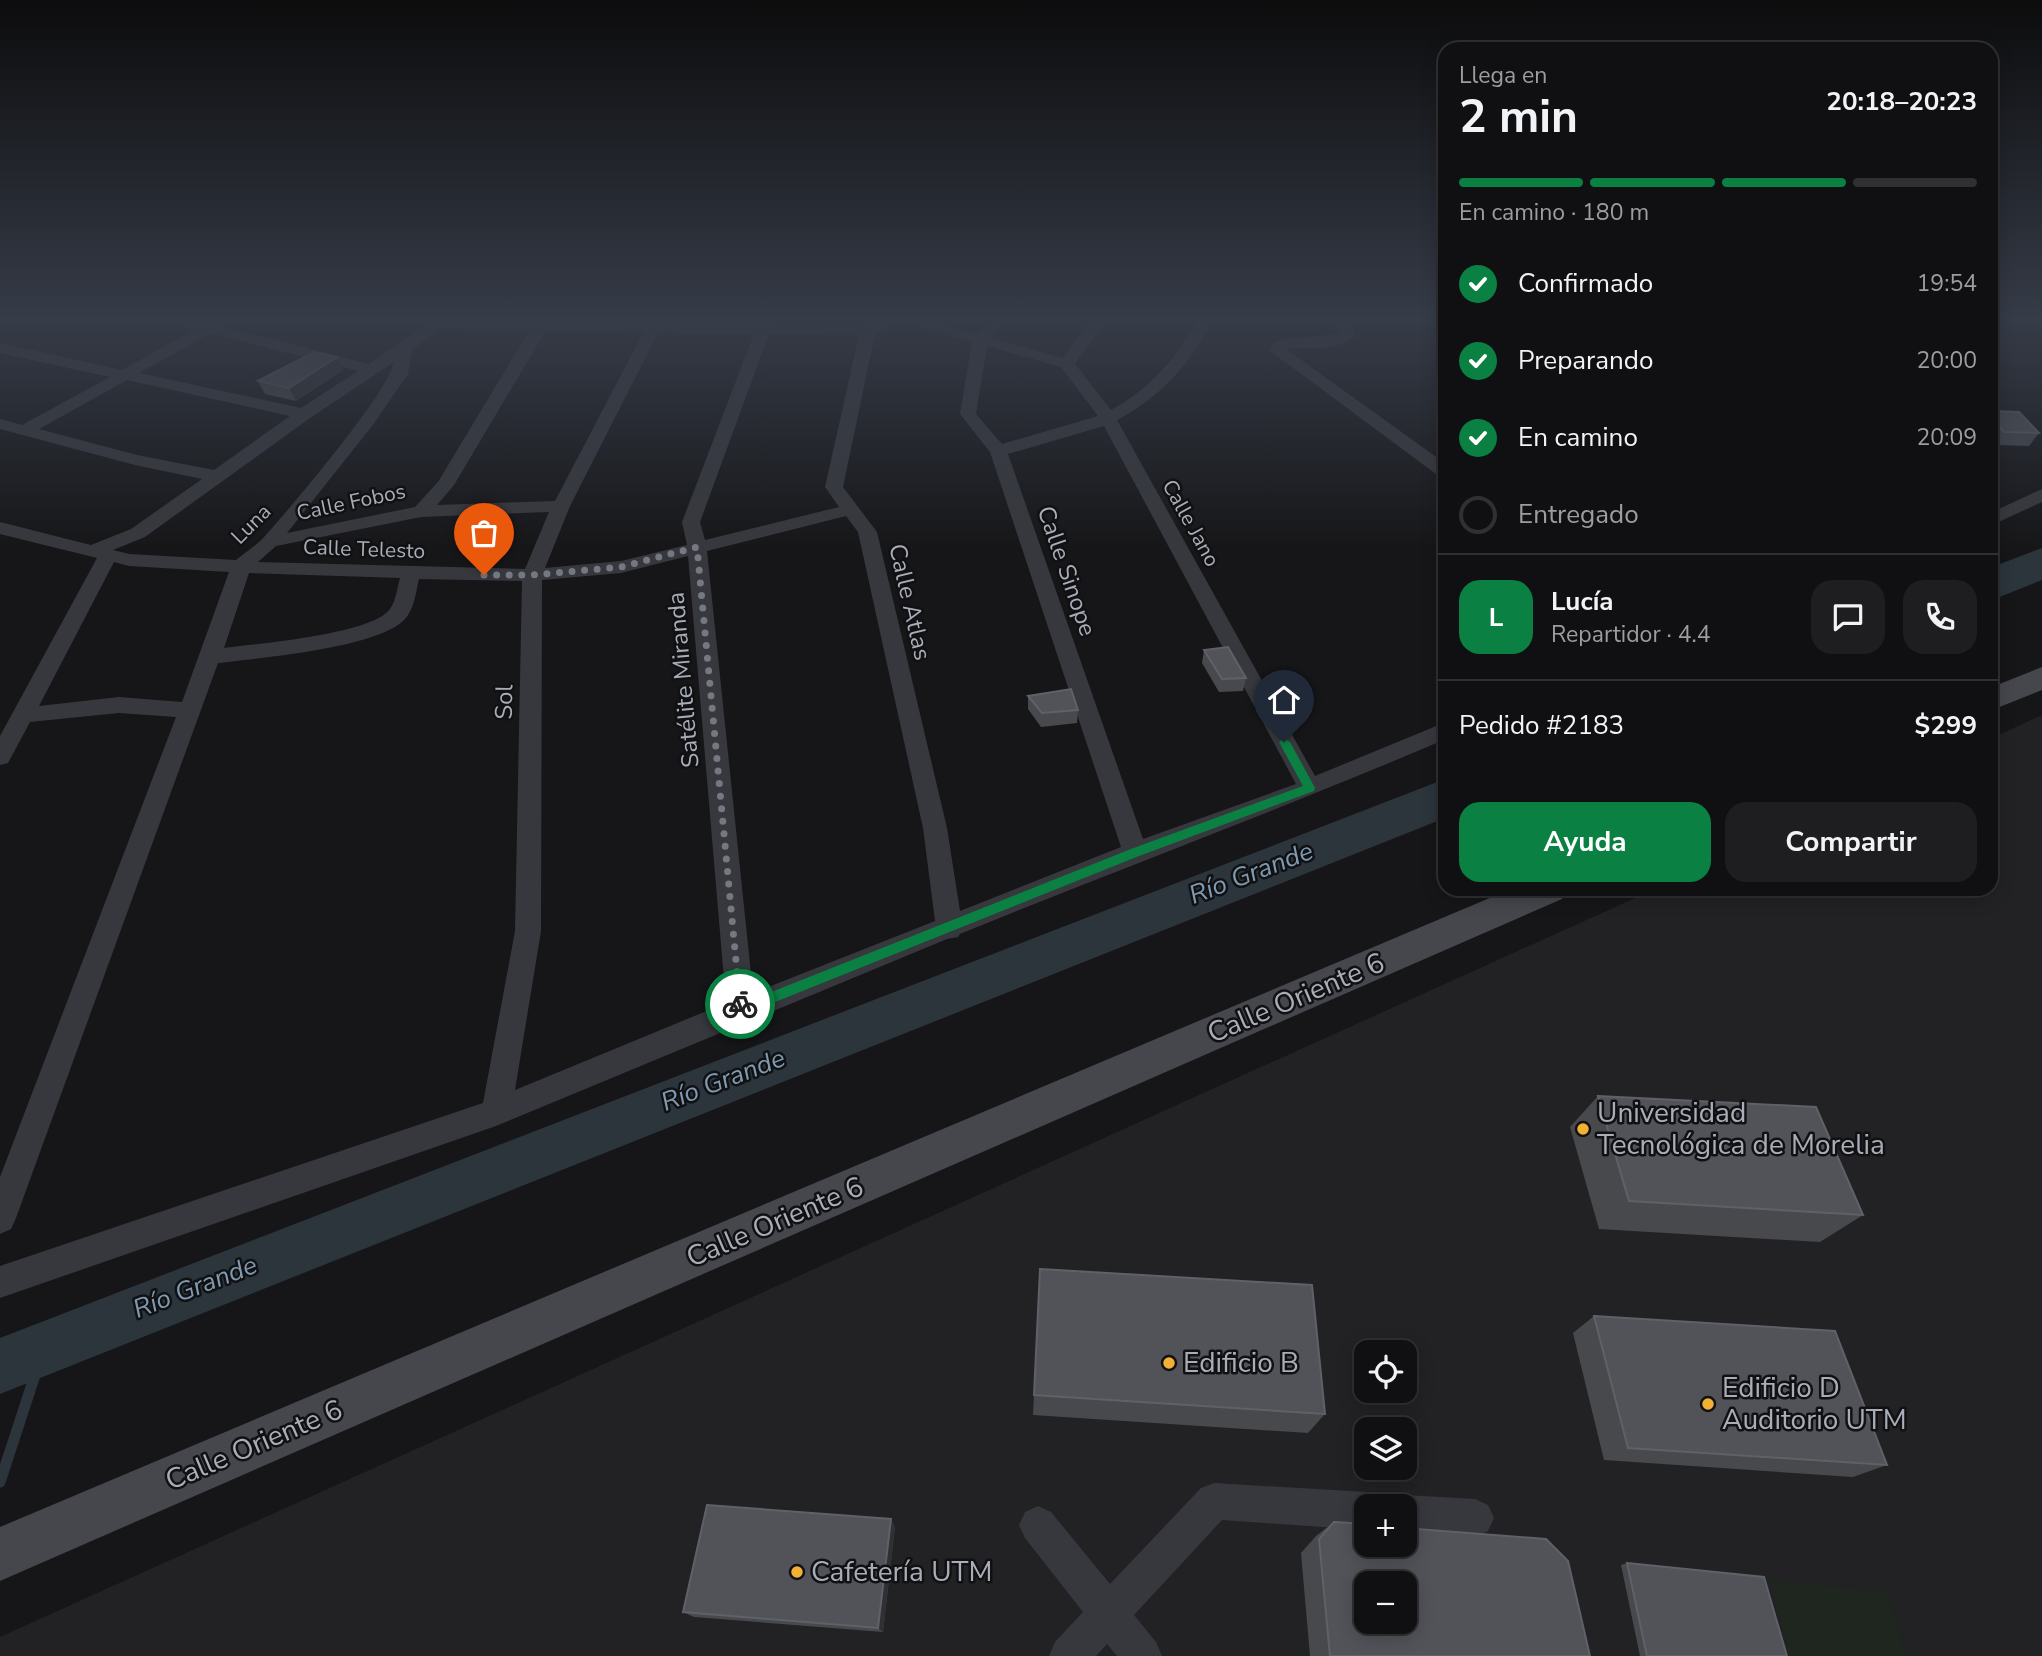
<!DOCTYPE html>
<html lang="es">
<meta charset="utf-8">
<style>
:root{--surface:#101012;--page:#1e1e20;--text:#f1f3f6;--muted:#9c9d9f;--line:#303032;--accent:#0b8043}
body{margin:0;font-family:"Nunito Sans",sans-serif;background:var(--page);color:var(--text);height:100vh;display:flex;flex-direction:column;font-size:26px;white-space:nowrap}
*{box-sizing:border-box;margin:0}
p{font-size:23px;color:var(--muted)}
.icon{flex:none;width:38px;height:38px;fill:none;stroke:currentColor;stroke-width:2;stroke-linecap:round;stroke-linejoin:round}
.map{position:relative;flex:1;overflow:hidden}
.drawer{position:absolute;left:1438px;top:42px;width:560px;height:854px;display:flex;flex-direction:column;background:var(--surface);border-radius:21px;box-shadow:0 4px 18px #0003,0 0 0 2px var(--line)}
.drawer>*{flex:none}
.fabs{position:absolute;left:1354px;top:1340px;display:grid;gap:14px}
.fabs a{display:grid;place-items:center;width:63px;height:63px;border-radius:14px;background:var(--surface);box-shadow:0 4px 18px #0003,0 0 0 2px var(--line);font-size:35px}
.pin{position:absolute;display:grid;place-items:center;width:60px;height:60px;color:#fff;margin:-72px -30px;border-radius:50% 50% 50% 0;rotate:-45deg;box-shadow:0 0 7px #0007}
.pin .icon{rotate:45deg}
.courier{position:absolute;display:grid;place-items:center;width:70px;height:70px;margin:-35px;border:5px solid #0b8043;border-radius:50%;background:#fff;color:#222;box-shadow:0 2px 9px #0007}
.head em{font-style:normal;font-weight:700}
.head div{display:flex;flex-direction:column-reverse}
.head{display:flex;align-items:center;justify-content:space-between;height:119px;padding:0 21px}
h1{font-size:46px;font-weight:700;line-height:52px}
.bar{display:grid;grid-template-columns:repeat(4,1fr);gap:10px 7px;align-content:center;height:84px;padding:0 21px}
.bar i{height:9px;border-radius:5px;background:var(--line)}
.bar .selected{background:var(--accent)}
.bar p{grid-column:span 4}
.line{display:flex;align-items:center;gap:18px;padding:0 21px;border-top:2px solid var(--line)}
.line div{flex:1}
.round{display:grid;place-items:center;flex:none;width:74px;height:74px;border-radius:21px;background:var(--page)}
ol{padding:0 21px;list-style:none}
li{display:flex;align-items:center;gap:21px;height:77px}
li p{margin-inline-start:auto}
li .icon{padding:7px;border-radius:50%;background:var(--accent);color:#fff;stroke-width:4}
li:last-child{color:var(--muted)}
li i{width:38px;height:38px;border:4px solid var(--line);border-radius:50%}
.primary-button{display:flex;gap:14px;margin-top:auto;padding:14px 21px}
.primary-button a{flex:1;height:80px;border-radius:21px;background:var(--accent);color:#fff;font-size:28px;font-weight:700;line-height:80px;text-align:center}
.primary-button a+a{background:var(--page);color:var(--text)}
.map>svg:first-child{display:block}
</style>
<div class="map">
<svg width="2042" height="1656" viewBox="0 0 2042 1656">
<rect width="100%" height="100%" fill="#161618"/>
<!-- built -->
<path fill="#222225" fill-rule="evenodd" d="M2042,715V1656H0V1637L1655,889H1992V738ZM1367,1353H1405V1391H1367ZM1367,1430H1405V1468H1367ZM1367,1507H1405V1545H1367ZM1367,1584H1405V1622H1367Z"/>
<!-- green -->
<polygon fill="#1e261f" points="1769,1580 1886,1592 1907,1656 1790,1656"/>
<!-- water -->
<g fill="#2c353c">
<polygon points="2042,548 2042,580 1992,600 1992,567"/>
<polygon points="1445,779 1445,818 0,1394 0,1338"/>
</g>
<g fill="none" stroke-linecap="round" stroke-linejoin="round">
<!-- stream -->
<polyline stroke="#2c353c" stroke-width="11" points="0,1482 36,1372"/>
<!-- street -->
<g fill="#37383d" fill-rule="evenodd">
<path d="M161,318H187L207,323L217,318H236L223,327L369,364L425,325L420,323L419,318L535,322L537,318H553L550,323H648L650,318H666L663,324H757L759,318H775L772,325H866L885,318H919L978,334L994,318H1010L991,338L1063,358L1092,318H1108L1075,364L1111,410C1149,390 1179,356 1198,318H1214C1193,361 1160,398 1117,420L1315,776L1446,722V739C1285,808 1121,868 960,934L958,937L947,939L496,1126L0,1298V1266L483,1103L515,931L522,581L419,579C416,592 414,609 405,619C379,648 259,658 218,663L16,1218L11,1229L0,1234V1177L176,717L119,713L30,722L8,763L0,765V736L97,558L0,534V522L91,545L131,529L202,479L135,465L0,429V419L22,425L110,377L0,353V343L122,370L196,329L164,321ZM901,322L972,342L960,414L990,452L1121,847L960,911L947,828L877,532L843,487L875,333ZM440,328L529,331L438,482L415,507L287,533L372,426L408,374L412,350ZM545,332L643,333L555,501L437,505L454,485ZM211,333L358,371L301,408L139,373ZM658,333L754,334L682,522L687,545L621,561L545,568L570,506ZM769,334L859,335L825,487L839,507L705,540L700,522ZM987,346L1061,367L1098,416L1002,444L976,414ZM394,362C389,392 291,507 265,536C257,545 245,553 236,560L129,554L113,550L145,537L310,418ZM127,380L290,416L214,470L137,455L39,429ZM1104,426L1296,784L1143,839L1008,454ZM549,512L525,569L258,562L276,546L421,517ZM846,516L858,532L923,828L935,921L753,993L707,551ZM688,556L726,1003L515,1090L541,931L542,580L621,573ZM114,562L129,566L229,572L182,702L119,697L39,706ZM249,573L400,578C397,588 396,601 390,609C373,634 256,644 224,648Z"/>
<path d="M1325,318C1341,318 1352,319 1355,336C1340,351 1306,347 1286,349L1446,464V478L1440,477L1269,350L1274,342L1280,340L1339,334V330Z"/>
<polygon points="2031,318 2042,318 2042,325"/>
<polygon points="2042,489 2042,502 1992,525 1992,512"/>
<polygon points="1214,1483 1367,1492 1380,1498 1384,1507 1367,1507 1367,1530 1222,1520 1134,1615 1156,1642 1162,1656 1117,1656 1107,1644 1096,1656 1049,1656 1055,1642 1083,1612 1025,1538 1019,1525 1025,1512 1038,1506 1051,1512 1110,1584 1201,1488"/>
<polygon points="1405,1495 1475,1499 1488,1505 1494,1518 1488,1531 1475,1537 1405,1533 1405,1507 1389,1507 1392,1501"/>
</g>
<!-- secondary -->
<g fill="#45474d" fill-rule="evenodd">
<polygon points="2042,667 2042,690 1992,710 1992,687"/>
<polygon points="1511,889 1567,889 1562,899 0,1581 0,1527"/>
</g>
</g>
<!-- wall -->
<g fill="#47494d">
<polygon points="343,370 296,401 265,394 258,381"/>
<polygon points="1992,411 2039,433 2029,446 1995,445 1992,441"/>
<polygon points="1204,650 1246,678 1243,691 1219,692 1202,663"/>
<polygon points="1028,696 1078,710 1077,723 1041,727 1028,709"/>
<polygon points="1598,1096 1863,1215 1820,1242 1599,1229 1570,1127"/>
<polygon points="1040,1269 1325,1414 1308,1433 1033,1415"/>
<polygon points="1594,1316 1887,1465 1853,1477 1604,1460 1573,1333"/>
<polygon points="1334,1522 1590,1656 1310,1656 1301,1553 1316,1536"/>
<polygon points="895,1526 883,1632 694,1617 683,1612"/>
<polygon points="1627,1563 1787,1656 1640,1656 1621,1565"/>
</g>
<!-- shaded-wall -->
<g fill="#2f3033">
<polygon points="337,357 343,370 296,401 289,388"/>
<polygon points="891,1519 895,1526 883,1632 878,1628"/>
</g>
<!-- building -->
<g fill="#525359" stroke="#5f6168" stroke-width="2" fill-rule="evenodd">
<polygon points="314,352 337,357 289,388 258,381"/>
<polygon points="1992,411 2019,412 2039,433 2004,432 1992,418"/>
<polygon points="1228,647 1246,678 1222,679 1204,650"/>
<polygon points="1071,689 1078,710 1042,713 1028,696"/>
<polygon points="1598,1096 1816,1107 1863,1215 1629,1201"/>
<polygon points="1040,1269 1312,1285 1325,1414 1034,1395"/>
<polygon points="1594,1316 1835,1331 1887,1465 1628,1448"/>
<polygon points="707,1505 891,1519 878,1628 683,1612"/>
<path d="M1334,1522L1367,1524V1545H1405V1528L1546,1539L1568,1561L1590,1656H1330L1319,1539ZM1367,1584H1405V1622H1367Z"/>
<polygon points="1627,1563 1764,1577 1787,1656 1647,1656"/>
</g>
<!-- sky -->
<linearGradient id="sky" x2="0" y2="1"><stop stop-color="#0c0c0d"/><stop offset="0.58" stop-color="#363c48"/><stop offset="1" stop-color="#363c48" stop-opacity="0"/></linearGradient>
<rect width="2042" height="550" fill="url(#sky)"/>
<!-- route -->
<polygon fill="#0b8043" points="1284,738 1290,742 1315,788 1314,791 1139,856 745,1014 736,1014 736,1000 740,998 746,1002 1131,849 1303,786 1279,742"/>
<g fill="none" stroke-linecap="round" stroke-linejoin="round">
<!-- done -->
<polyline stroke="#757880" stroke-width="7" stroke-dasharray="0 12.6" points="484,575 532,575 621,567 697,547 740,1004"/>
</g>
<!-- markers -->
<g fill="#f2b134" stroke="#111113" stroke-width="2.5">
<circle cx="1583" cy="1129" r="7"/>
<circle cx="1169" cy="1363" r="7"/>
<circle cx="1708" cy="1404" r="7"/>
<circle cx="797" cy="1572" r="7"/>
</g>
<g text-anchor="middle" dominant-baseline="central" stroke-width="5" stroke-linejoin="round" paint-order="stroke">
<!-- far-street labels -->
<g font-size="21" fill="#a8adb8" stroke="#111113">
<text transform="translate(351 502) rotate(-12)">Calle Fobos</text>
<text transform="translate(1191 523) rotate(61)">Calle Jano</text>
<text transform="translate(251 524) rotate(-45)">Luna</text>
<text transform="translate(364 549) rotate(2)">Calle Telesto</text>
</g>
<!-- street labels -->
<g font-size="24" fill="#a8adb8" stroke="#111113">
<text transform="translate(1067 571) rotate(71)">Calle Sinope</text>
<text transform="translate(910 602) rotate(77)">Calle Atlas</text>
<text transform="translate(683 680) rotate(-95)">Satélite Miranda</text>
<text transform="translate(504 702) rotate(-89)">Sol</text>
</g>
<!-- water labels -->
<g font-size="26" font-style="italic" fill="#7f9bb3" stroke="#111113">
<text transform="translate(1251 873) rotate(-21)">Río Grande</text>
<text transform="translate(723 1080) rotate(-21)">Río Grande</text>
<text transform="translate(195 1287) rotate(-21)">Río Grande</text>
</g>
<!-- near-street labels -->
<g font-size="28" fill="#a8adb8" stroke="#111113">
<text transform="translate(1296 998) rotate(-23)">Calle Oriente 6</text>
<text transform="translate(775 1222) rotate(-23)">Calle Oriente 6</text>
<text transform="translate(254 1445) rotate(-23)">Calle Oriente 6</text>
</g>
<!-- near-poi labels -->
<g font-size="28" fill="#a8adb8" stroke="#111113" text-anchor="start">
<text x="1597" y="1113">Universidad<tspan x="1597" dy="32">Tecnológica de Morelia</tspan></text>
<text x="1183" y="1363">Edificio B</text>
<text x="1722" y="1388">Edificio D<tspan x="1722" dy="32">Auditorio UTM</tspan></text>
<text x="811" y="1572">Cafetería UTM</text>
</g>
</g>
</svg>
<div class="fabs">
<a><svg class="icon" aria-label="locate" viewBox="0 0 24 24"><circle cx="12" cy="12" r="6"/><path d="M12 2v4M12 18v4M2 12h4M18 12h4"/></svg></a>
<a><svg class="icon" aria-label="layers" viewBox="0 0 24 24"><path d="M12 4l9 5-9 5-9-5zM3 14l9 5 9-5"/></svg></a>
<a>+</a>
<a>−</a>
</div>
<div class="pin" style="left:484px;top:575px;background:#ea580c"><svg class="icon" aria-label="bag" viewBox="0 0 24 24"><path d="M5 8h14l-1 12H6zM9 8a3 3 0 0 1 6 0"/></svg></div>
<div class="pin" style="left:1284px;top:742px;background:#1f2937"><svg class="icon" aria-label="home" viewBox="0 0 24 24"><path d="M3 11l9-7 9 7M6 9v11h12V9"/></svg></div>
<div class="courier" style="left:740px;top:1004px"><svg class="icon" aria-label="bike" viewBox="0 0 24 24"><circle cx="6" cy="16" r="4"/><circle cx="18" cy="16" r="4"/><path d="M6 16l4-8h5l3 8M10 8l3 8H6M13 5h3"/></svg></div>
<section class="drawer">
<div class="head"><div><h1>2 min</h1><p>Llega en</p></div><em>20:18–20:23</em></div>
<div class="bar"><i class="selected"></i><i class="selected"></i><i class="selected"></i><i></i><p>En camino · 180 m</p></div>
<ol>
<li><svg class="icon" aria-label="check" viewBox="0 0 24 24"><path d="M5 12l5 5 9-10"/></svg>Confirmado<p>19:54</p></li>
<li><svg class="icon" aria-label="check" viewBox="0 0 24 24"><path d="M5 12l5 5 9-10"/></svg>Preparando<p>20:00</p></li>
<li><svg class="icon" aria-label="check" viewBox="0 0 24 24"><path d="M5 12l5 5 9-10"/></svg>En camino<p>20:09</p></li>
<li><i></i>Entregado</li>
</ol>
<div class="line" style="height:126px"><b class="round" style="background:var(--accent);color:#fff">L</b><div><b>Lucía</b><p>Repartidor · 4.4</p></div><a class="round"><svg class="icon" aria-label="chat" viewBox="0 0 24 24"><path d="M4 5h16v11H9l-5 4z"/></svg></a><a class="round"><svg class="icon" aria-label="phone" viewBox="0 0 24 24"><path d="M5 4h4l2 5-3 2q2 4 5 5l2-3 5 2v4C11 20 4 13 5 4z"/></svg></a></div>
<div class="line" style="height:91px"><div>Pedido #2183</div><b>$299</b></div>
<div class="primary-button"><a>Ayuda</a><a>Compartir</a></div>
</section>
</div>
